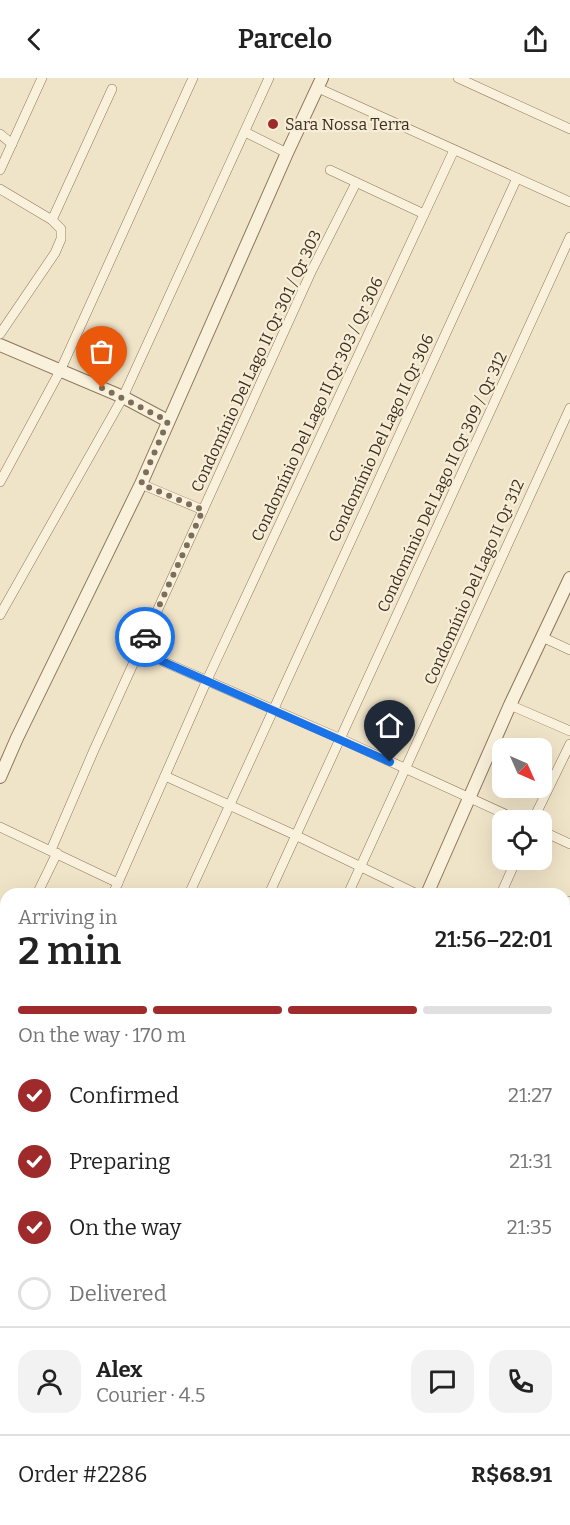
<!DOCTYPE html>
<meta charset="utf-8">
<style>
:root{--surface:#fff;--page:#f2f2f2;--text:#222;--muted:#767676;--line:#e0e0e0;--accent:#9e2a2b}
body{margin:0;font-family:Bitter,serif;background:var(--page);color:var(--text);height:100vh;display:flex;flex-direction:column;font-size:22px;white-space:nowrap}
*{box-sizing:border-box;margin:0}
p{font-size:20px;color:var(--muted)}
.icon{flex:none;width:33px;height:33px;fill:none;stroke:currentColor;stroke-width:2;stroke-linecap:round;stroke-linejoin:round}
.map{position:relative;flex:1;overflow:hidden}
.drawer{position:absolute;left:0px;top:810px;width:570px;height:638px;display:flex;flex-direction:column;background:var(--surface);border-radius:18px 18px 0 0;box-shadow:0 6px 24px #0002}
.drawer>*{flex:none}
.needle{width:39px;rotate:135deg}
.fabs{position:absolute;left:492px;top:660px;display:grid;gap:12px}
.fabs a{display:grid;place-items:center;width:60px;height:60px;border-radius:12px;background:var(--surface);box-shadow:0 6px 24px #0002;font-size:30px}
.pin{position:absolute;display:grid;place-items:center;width:51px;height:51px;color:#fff;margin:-62px -26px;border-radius:50% 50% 50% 0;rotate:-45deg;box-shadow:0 0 6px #0007}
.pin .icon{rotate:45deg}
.courier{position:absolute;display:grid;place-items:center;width:60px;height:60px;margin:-30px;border:4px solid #1a73e8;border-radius:50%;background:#fff;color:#222;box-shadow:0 2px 8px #0007}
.headline em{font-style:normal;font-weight:600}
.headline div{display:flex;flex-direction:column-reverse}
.headline{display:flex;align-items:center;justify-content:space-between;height:102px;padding:0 18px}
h1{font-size:39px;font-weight:600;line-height:45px}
.bar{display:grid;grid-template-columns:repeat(4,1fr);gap:9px 6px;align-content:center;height:72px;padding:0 18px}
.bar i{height:8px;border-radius:4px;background:var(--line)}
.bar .current{background:var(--accent)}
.bar p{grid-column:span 4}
.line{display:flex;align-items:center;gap:15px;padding:0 18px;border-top:2px solid var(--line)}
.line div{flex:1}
.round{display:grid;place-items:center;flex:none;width:63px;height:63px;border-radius:18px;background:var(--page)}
ol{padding:0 18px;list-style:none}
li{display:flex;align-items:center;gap:18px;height:66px}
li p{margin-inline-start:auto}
li .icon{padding:6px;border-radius:50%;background:var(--accent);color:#fff;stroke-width:4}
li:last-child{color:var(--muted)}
li i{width:33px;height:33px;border:3px solid var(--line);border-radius:50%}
header{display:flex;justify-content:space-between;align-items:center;height:78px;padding:0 18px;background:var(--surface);font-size:27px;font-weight:600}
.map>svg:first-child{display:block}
</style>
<header><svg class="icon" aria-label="back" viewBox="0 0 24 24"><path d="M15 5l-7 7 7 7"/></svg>Parcelo<svg class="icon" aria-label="share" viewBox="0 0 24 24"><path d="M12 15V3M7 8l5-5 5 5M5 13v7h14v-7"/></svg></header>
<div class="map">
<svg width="570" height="1447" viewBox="0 0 570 1447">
<rect width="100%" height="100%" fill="#f0e4c8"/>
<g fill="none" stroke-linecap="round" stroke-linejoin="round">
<defs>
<g id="minor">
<polyline points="458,0 570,51"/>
<polyline points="318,10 570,124"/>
<polyline points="245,54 287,75"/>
<polyline points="0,56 12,66"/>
<polyline points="0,92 42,0"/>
<polyline points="330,92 424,136"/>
<polyline points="0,111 52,142 61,151 61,161 55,175 0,256"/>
<polyline points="52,142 112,11"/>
<polyline points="0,404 60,293 193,0"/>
<polyline points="141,406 203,432"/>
<polyline points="0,537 123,319 269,0"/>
<polyline points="542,559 570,572"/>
<polyline points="139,573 341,661 518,742"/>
<polyline points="510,627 570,653"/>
<polyline points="165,698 295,757 417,816"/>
<polyline points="533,742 570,666"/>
<polyline points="0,749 118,805"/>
<polyline points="542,753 570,766"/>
<polyline points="51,772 94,672 312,192 356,105"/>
<polyline points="37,816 57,775"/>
<polyline points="113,816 207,602 454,72"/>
<polyline points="189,816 517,100"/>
<polyline points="269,816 570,159"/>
<polyline points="348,816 570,330"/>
<polyline points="501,816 516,782"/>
<polyline points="564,836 570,823"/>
<polyline points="564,883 570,886"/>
<polyline points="0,895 6,882"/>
<polyline points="564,960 570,963"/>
<polyline points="564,1037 570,1040"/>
<polyline points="0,1064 6,1050"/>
<polyline points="564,1114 570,1117"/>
<polyline points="564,1193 570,1195"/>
<polyline points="564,1271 570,1273"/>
<polyline points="564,1352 570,1355"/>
<polyline points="0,1418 6,1414"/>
<polyline points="564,1427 570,1431"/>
<polyline points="151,1442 160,1447"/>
<polyline points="295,1442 306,1447"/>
<polyline points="444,1442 455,1447"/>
<polyline points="97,1447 101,1442"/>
</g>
<g id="tertiary">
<polyline points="0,267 123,319 168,343"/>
<polyline points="0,699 17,660 141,406 287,75 322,0"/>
<polyline points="427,816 510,627 570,500"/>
<polyline points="0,1139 6,1142"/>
</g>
</defs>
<!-- minor casing -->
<use href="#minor" stroke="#8d765c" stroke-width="10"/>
<!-- tertiary casing -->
<use href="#tertiary" stroke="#8d765c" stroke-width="14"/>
<!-- minor -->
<use href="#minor" stroke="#faf1dc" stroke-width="9"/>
<!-- tertiary -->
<use href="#tertiary" stroke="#faf1dc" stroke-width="12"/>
</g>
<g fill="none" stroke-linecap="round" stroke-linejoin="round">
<!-- done -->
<polyline stroke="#7c6e5b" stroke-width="6" stroke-dasharray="0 10.8" points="102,310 168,343 141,406 203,432 145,559"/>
<!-- route -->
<polyline stroke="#1a73e8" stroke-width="8" points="145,559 139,573 390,684"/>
</g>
<!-- markers -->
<circle fill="#9e2a2b" stroke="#f7eed8" stroke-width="2" cx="273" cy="46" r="6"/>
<g text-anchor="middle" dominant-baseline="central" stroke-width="4.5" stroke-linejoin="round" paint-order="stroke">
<!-- poi labels -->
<g font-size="16" fill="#3d2e20" stroke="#f7eed8" text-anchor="start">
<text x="285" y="46">Sara Nossa Terra</text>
</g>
<!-- street labels -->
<g font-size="16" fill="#3d2e20" stroke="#f7eed8">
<text transform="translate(256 283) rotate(-65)">Condomínio Del Lago II Qr 301 / Qr 303</text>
<text transform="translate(317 331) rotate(-65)">Condomínio Del Lago II Qr 303 / Qr 306</text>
<text transform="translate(381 360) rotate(-65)">Condomínio Del Lago II Qr 306</text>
<text transform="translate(442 404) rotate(-65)">Condomínio Del Lago II Qr 309 / Qr 312</text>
<text transform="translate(474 504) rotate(-66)">Condomínio Del Lago II Qr 312</text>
</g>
</g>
</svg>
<div class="fabs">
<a><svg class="needle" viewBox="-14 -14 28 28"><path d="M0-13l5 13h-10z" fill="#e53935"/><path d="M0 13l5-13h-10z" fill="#767676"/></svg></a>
<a><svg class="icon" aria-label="locate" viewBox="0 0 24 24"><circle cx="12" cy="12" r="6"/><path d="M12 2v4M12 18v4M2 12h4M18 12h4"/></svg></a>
</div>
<div class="pin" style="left:102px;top:310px;background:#ea580c"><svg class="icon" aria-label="bag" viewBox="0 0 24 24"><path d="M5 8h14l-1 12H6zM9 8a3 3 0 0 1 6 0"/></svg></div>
<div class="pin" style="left:390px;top:684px;background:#1f2937"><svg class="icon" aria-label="home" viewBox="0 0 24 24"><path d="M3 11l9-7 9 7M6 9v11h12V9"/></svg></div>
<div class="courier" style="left:145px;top:559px"><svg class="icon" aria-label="car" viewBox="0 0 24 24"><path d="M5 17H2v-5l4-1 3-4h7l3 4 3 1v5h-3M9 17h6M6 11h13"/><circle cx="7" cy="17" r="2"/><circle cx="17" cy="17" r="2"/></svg></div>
<section class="drawer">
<div class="headline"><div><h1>2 min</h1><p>Arriving in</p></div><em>21:56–22:01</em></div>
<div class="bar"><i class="current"></i><i class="current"></i><i class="current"></i><i></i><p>On the way · 170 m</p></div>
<ol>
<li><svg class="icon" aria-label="check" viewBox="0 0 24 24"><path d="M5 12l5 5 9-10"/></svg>Confirmed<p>21:27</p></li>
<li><svg class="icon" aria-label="check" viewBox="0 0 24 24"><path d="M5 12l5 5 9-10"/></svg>Preparing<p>21:31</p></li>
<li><svg class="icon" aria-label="check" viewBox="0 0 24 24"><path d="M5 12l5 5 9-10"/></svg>On the way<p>21:35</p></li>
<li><i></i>Delivered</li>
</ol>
<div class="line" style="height:108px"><a class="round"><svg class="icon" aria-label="person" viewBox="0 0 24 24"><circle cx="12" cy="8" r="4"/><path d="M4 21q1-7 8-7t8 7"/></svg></a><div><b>Alex</b><p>Courier · 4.5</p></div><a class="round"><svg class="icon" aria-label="chat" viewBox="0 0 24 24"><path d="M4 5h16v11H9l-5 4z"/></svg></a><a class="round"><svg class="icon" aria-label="phone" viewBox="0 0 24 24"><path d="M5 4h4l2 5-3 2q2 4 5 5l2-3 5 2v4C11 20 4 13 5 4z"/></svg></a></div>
<div class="line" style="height:78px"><div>Order #2286</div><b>R$68.91</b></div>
</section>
</div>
